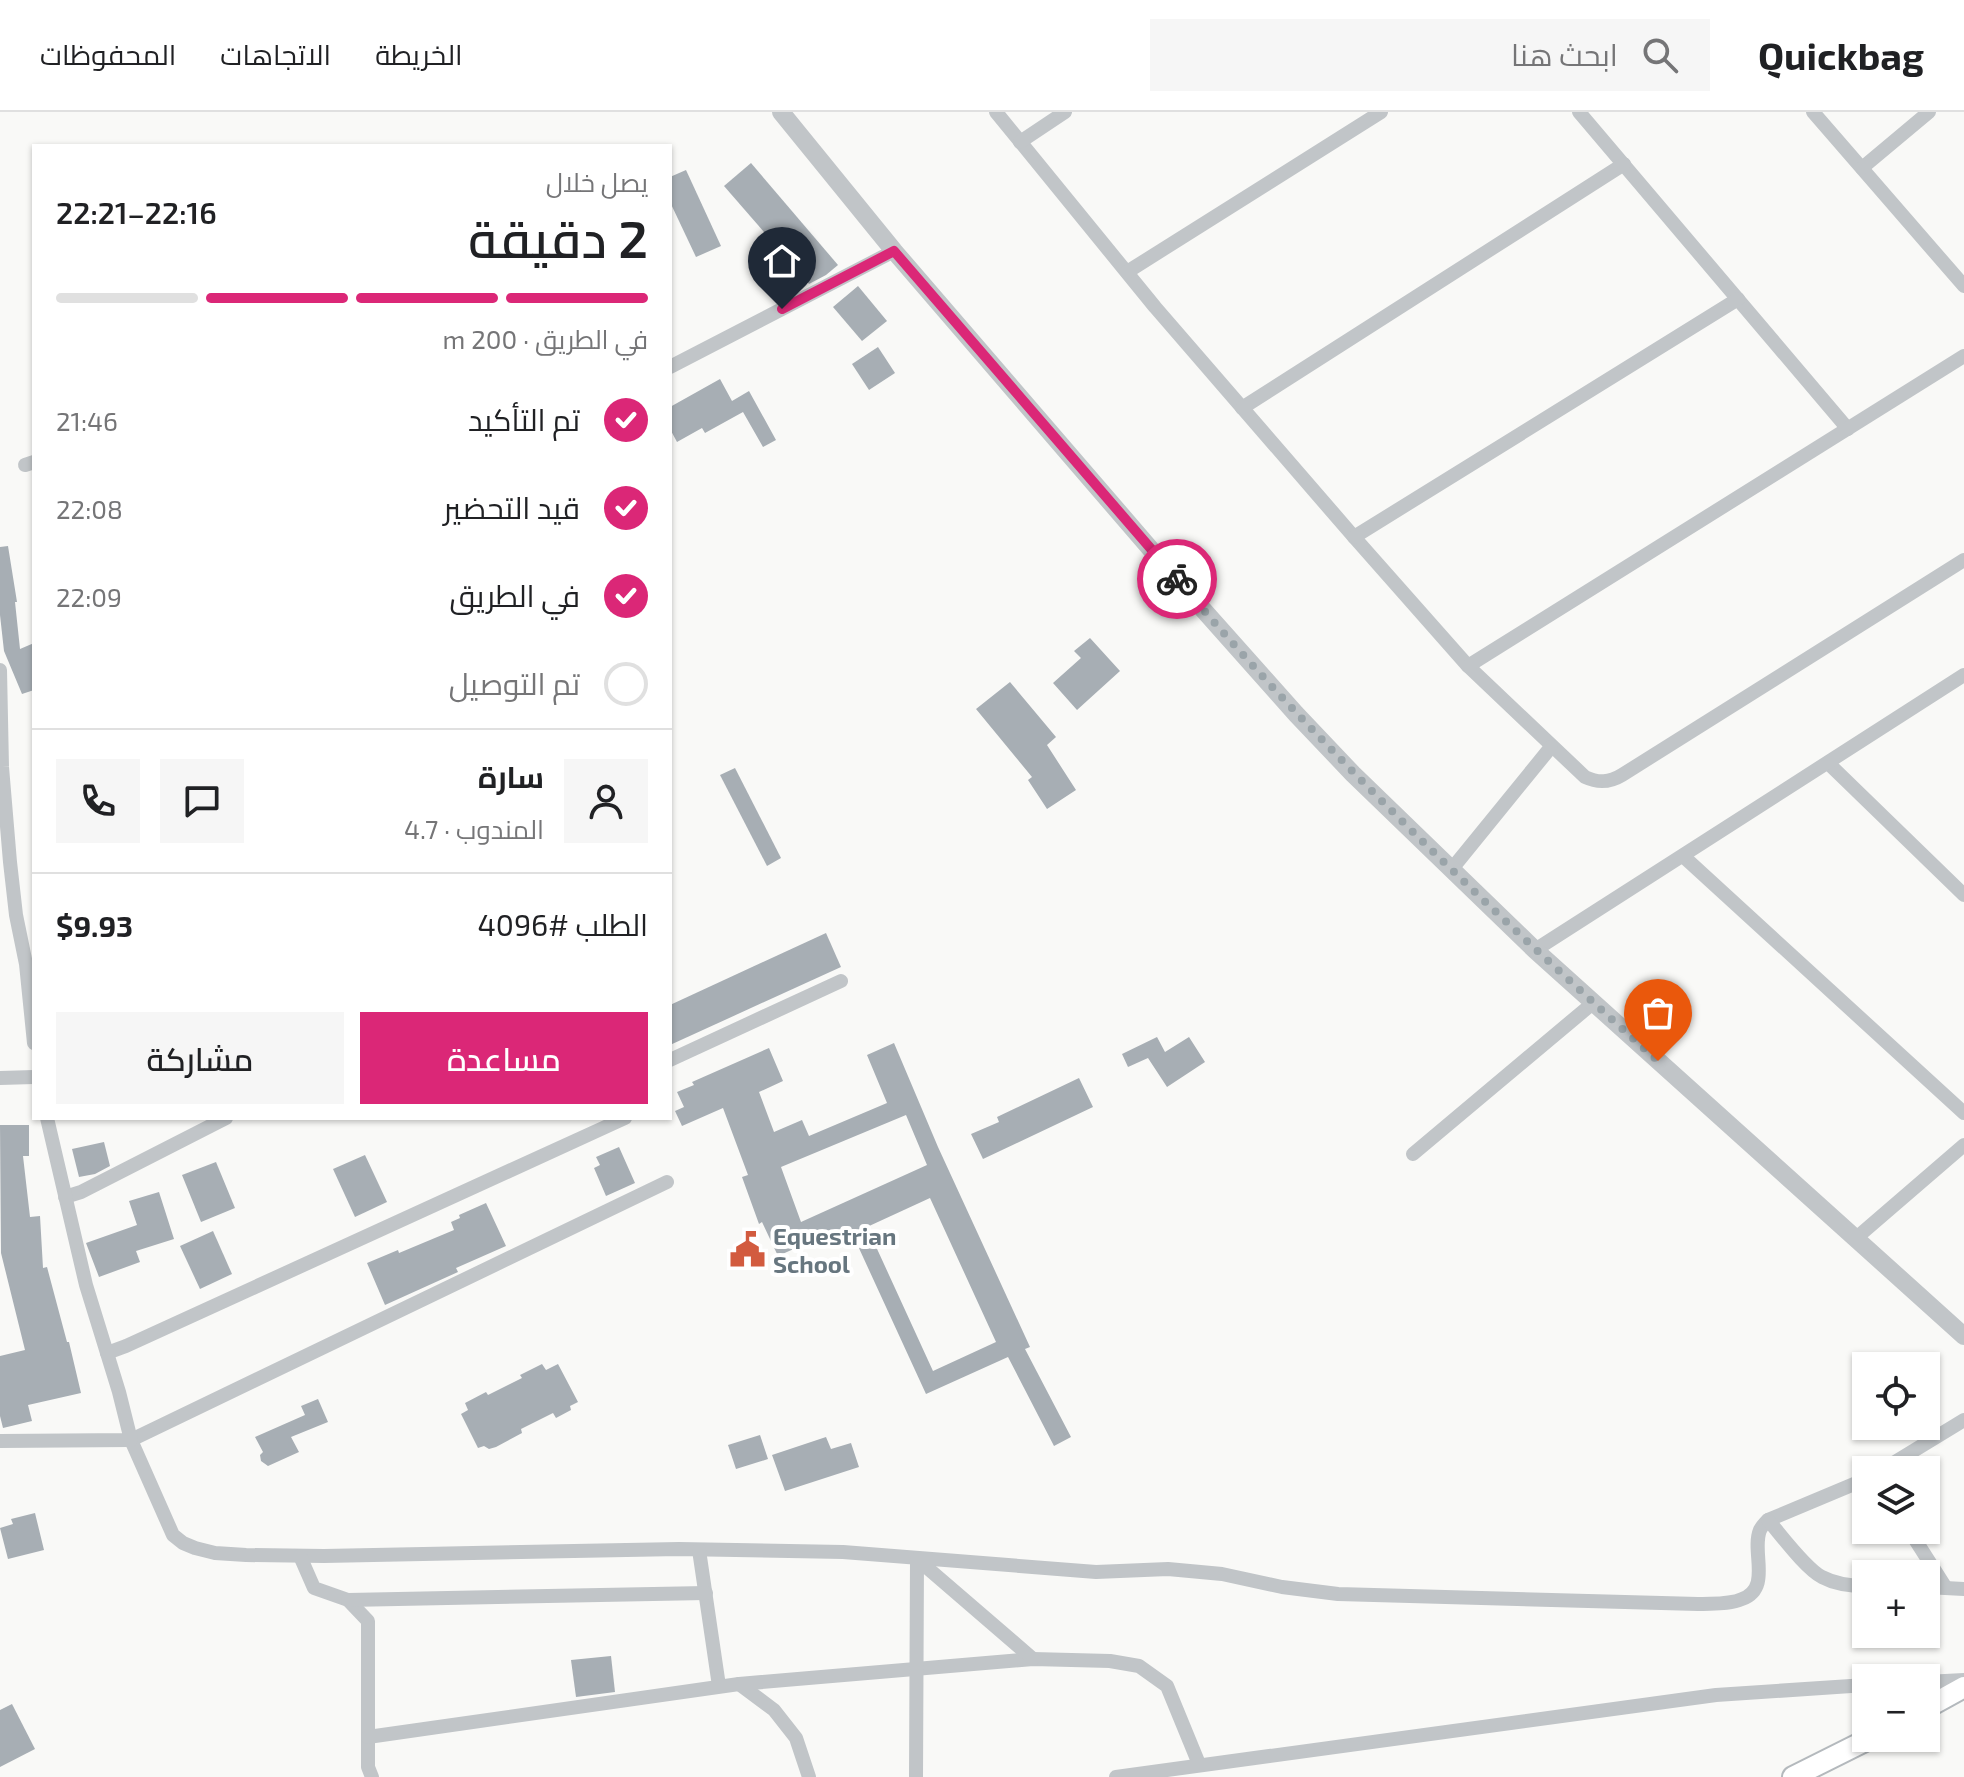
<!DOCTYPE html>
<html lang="ar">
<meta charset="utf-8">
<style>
:root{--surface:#fff;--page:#f6f6f6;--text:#202124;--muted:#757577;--line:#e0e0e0;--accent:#db2777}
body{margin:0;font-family:"Exo 2",Cairo,sans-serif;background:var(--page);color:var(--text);direction:rtl;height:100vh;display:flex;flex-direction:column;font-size:30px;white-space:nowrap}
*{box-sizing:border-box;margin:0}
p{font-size:26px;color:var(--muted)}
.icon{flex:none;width:44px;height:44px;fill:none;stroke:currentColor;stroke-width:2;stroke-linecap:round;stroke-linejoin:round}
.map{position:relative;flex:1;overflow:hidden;direction:ltr}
.side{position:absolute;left:32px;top:32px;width:640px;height:976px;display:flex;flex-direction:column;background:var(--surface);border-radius:0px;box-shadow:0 2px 6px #0004;direction:rtl}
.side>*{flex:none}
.fabs{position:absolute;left:1852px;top:1240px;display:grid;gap:16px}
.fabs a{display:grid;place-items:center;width:88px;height:88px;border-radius:0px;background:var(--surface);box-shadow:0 2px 6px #0004;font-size:40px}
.pin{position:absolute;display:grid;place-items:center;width:68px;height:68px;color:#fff;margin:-82px -34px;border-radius:50% 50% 50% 0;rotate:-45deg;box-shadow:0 0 8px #0007}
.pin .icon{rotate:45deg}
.courier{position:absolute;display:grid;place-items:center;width:80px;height:80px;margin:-40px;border:6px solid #db2777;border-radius:50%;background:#fff;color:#222;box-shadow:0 2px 10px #0007}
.overview em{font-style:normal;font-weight:600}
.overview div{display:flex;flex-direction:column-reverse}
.overview{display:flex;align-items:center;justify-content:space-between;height:136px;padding:0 24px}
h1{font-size:52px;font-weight:600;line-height:60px}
.bar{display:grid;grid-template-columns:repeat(4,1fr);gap:12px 8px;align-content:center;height:96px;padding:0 24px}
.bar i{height:10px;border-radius:6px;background:var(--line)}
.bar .selected{background:var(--accent)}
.bar p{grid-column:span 4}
.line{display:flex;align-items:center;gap:20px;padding:0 24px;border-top:2px solid var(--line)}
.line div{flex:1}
.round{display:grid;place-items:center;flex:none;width:84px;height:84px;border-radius:0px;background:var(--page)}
ol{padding:0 24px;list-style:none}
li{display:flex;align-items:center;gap:24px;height:88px}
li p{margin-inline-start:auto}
li .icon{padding:8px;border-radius:50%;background:var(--accent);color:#fff;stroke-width:4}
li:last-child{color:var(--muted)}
li i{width:44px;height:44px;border:4px solid var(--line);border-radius:50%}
.cta{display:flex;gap:16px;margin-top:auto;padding:16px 24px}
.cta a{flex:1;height:92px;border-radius:0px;background:var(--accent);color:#fff;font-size:32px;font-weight:600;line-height:92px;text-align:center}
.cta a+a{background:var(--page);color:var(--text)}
header{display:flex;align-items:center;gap:48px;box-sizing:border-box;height:112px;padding:0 40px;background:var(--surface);border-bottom:2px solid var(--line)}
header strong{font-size:38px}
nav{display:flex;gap:44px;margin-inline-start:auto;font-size:28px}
.search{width:560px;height:72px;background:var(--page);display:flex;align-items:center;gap:20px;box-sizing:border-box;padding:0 28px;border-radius:0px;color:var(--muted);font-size:30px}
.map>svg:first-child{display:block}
</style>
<header>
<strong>Quickbag</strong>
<div class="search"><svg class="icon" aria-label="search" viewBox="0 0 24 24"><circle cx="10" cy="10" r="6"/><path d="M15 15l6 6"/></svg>ابحث هنا</div>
<nav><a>الخريطة</a><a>الاتجاهات</a><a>المحفوظات</a></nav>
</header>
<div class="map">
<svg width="1964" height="1665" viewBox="0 0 1964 1665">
<rect width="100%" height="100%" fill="#f9f9f7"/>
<!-- building -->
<g fill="#a7aeb4" fill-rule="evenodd">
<polygon points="751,51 838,153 826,163 809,172 724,74"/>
<polygon points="686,58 721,134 696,145 670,90 670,65"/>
<polygon points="858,174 887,209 862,229 833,195"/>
<polygon points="878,235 895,261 869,278 852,252"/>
<polygon points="720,267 732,289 749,279 776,328 763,335 743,300 705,321 702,316 677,330 670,317 670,295"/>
<polygon points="8,434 17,490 15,490 20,537 34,531 34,578 22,582 4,539 0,503 0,435"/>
<polygon points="1090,526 1120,559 1077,598 1053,571 1081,546 1074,539"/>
<polygon points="1010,570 1056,625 1047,633 1076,678 1047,697 1028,668 1032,665 976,597"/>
<polygon points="735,656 781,746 767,754 720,663"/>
<polygon points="826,821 841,855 670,933 670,893"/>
<polygon points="1157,925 1165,940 1189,925 1205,950 1167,975 1148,946 1128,955 1122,942"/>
<path d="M894,931L938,1035L1030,1235L1025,1237L1071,1325L1054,1334L1008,1245L926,1282L852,1121L844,1125L841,1119L809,1134L807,1131L778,1144L762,1110L759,1112L742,1065L748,1063L723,996L682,1014L675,999L684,995L677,980L694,973L692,970L769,936L783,969L759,980L774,1020L802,1008L809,1024L887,991L867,943ZM906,1003L927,1053L801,1110L781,1055ZM930,1086L996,1230L933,1259L867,1115Z"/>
<polygon points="1079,966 1093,995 983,1047 971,1022 999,1010 997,1005"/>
<polygon points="0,1013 29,1013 29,1044 23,1044 30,1105 40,1104 43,1156 47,1155 67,1230 69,1230 81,1281 28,1293 32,1309 3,1316 0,1304 0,1244 25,1238 1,1141"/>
<polygon points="104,1030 110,1054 95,1062 79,1065 72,1037"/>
<polygon points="619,1035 635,1071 606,1084 594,1056 600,1053 596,1045"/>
<polygon points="365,1043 387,1090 355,1105 333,1057"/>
<polygon points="216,1050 235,1096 201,1110 182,1063"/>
<polygon points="159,1080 174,1127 136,1139 140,1150 99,1165 86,1131 137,1113 129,1089"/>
<polygon points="486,1091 506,1134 456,1156 458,1160 385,1193 367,1151 398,1138 399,1141 454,1118 451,1110 460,1106 459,1103"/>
<polygon points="213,1119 232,1162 200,1177 180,1134"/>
<polygon points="542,1252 546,1258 558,1252 578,1290 570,1294 571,1298 556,1306 553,1301 521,1317 522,1321 496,1335 489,1337 484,1334 478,1336 461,1302 468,1298 465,1291 486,1280 488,1283 522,1266 520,1263"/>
<polygon points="318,1287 328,1310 291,1325 299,1340 268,1354 261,1349 260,1343 263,1340 255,1325 305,1303 301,1294"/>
<polygon points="760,1323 768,1347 736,1357 728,1333"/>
<polygon points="826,1325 831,1337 851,1331 859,1355 785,1379 772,1343"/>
<polygon points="35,1401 44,1438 8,1447 0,1416 13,1412 11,1407"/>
<polygon points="611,1544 615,1580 576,1585 571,1548"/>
<polygon points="12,1592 35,1637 0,1655 0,1598"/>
</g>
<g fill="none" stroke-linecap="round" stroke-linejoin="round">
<defs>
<g id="secondary">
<polyline points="1926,1596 1964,1575"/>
<polyline points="1793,1665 1871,1626"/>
</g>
</defs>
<!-- secondary casing -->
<use href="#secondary" stroke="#b4b9bd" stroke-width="24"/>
<!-- minor -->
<g stroke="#c1c5c8" stroke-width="14">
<path d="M996,0L1155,195L1354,425L1468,554L1585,665C1598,671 1609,671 1622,663L1964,448"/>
<polyline points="1579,0 1848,317"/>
<polyline points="1813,0 1964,174"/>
<polyline points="1020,30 1065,0"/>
<polyline points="1862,56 1929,0"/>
<polyline points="1127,160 1381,0"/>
<polyline points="670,255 894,139"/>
<polyline points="1242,296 1624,52"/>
<polyline points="25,353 34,350"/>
<polyline points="1354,425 1738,187"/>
<polyline points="1468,554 1964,244"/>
<polyline points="0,558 2,655 10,750 16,803 26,852 34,931"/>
<polyline points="1828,651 1964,783"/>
<polyline points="1683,744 1964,1001"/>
<polyline points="1451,758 1551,635"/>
<polyline points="1535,838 1964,563"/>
<polyline points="670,948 841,869"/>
<polyline points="0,966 34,965"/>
<polyline points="1413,1042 1593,891"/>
<path d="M667,1070L131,1328L173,1423L183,1431L195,1436L215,1441L246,1443L324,1444L679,1437L843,1440L1096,1460L1168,1457L1222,1462L1282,1475L1338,1482L1698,1492C1712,1491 1729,1493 1742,1487C1772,1476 1751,1440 1760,1418C1762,1414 1765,1411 1768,1408L1866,1367"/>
<polyline points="65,1085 81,1080 226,1006"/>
<polyline points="1855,1127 1964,1033"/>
<polyline points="107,1241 126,1234 625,1006"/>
<polyline points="0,1329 131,1328 119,1280 86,1173 47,1006"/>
<polyline points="1882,1358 1964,1308"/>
<path d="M1768,1408C1781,1423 1806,1457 1822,1465C1835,1472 1852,1474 1866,1474"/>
<polyline points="1909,1418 1946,1476"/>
<polyline points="699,1438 719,1574"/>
<polyline points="300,1444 314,1476 348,1488 368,1509 368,1655 372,1665"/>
<polyline points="1926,1475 1964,1477"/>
<polyline points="348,1488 706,1481"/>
<polyline points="1926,1570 1964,1568"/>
<polyline points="739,1572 774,1598 796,1626 809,1665"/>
<polyline points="368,1625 739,1572 1033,1547 1110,1549 1139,1554 1167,1574 1199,1652"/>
<polyline points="916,1665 917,1447 1033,1547"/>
<polyline points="1116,1665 1716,1583 1866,1573"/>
</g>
<!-- tertiary -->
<polyline stroke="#c1c5c8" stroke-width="18" points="781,0 894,139 1191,484 1296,602 1353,662 1535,838 1964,1224"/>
<!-- secondary -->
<use href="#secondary" stroke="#fff" stroke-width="20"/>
</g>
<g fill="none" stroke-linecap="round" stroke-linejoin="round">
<!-- done -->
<path stroke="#9aa4a9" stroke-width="8" stroke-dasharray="0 14.4" d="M1177,467C1324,641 1489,797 1658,949"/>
<!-- route -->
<polyline stroke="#db2777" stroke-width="10" points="782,197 894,139 1177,467"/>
</g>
<!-- icons -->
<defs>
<symbol id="civic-bare" viewBox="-9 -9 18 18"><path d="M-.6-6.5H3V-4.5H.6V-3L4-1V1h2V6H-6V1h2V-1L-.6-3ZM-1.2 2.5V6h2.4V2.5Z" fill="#d25b3f" stroke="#fff" stroke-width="2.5" paint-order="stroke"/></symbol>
</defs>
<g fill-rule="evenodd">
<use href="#civic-bare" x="722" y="1112" width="51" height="51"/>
</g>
<g text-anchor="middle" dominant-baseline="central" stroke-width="8" stroke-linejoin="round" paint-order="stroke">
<!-- poi labels -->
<g font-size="24" font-weight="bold" fill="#67767f" stroke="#fff" text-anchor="start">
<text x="773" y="1123">Equestrian<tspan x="773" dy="28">School</tspan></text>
</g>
</g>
</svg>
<div class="fabs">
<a><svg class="icon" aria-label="locate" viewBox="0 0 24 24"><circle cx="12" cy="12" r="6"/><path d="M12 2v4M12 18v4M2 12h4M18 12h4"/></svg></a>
<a><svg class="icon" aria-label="layers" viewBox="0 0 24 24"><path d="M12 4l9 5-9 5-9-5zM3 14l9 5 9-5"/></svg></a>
<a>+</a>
<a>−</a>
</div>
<div class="pin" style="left:1658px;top:949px;background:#ea580c"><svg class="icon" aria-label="bag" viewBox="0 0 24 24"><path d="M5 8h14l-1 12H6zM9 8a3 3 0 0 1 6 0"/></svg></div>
<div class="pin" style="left:782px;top:197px;background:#1f2937"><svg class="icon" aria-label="home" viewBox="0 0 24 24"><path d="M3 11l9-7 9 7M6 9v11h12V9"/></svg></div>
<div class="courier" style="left:1177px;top:467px"><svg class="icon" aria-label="bike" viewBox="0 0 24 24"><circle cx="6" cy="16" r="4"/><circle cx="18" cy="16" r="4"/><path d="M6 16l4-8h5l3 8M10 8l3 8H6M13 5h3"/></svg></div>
<section class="side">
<div class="overview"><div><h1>2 دقيقة</h1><p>يصل خلال</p></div><em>22:16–22:21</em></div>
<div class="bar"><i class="selected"></i><i class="selected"></i><i class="selected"></i><i></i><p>في الطريق · 200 m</p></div>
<ol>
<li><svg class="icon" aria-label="check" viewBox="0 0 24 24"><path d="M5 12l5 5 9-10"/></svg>تم التأكيد<p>21:46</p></li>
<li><svg class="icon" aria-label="check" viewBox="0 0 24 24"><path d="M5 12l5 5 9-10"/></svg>قيد التحضير<p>22:08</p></li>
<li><svg class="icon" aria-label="check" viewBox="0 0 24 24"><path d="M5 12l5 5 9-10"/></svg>في الطريق<p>22:09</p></li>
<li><i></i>تم التوصيل</li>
</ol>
<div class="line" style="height:144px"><a class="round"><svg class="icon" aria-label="person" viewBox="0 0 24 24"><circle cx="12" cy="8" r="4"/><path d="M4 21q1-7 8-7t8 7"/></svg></a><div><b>سارة</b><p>المندوب · 4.7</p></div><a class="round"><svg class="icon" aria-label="chat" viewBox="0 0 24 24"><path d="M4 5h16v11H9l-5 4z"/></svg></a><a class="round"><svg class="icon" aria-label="phone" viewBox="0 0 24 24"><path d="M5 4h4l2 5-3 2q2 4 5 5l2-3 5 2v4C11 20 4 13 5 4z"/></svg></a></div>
<div class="line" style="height:104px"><div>الطلب #4096</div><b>$9.93</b></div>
<div class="cta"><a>مساعدة</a><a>مشاركة</a></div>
</section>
</div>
